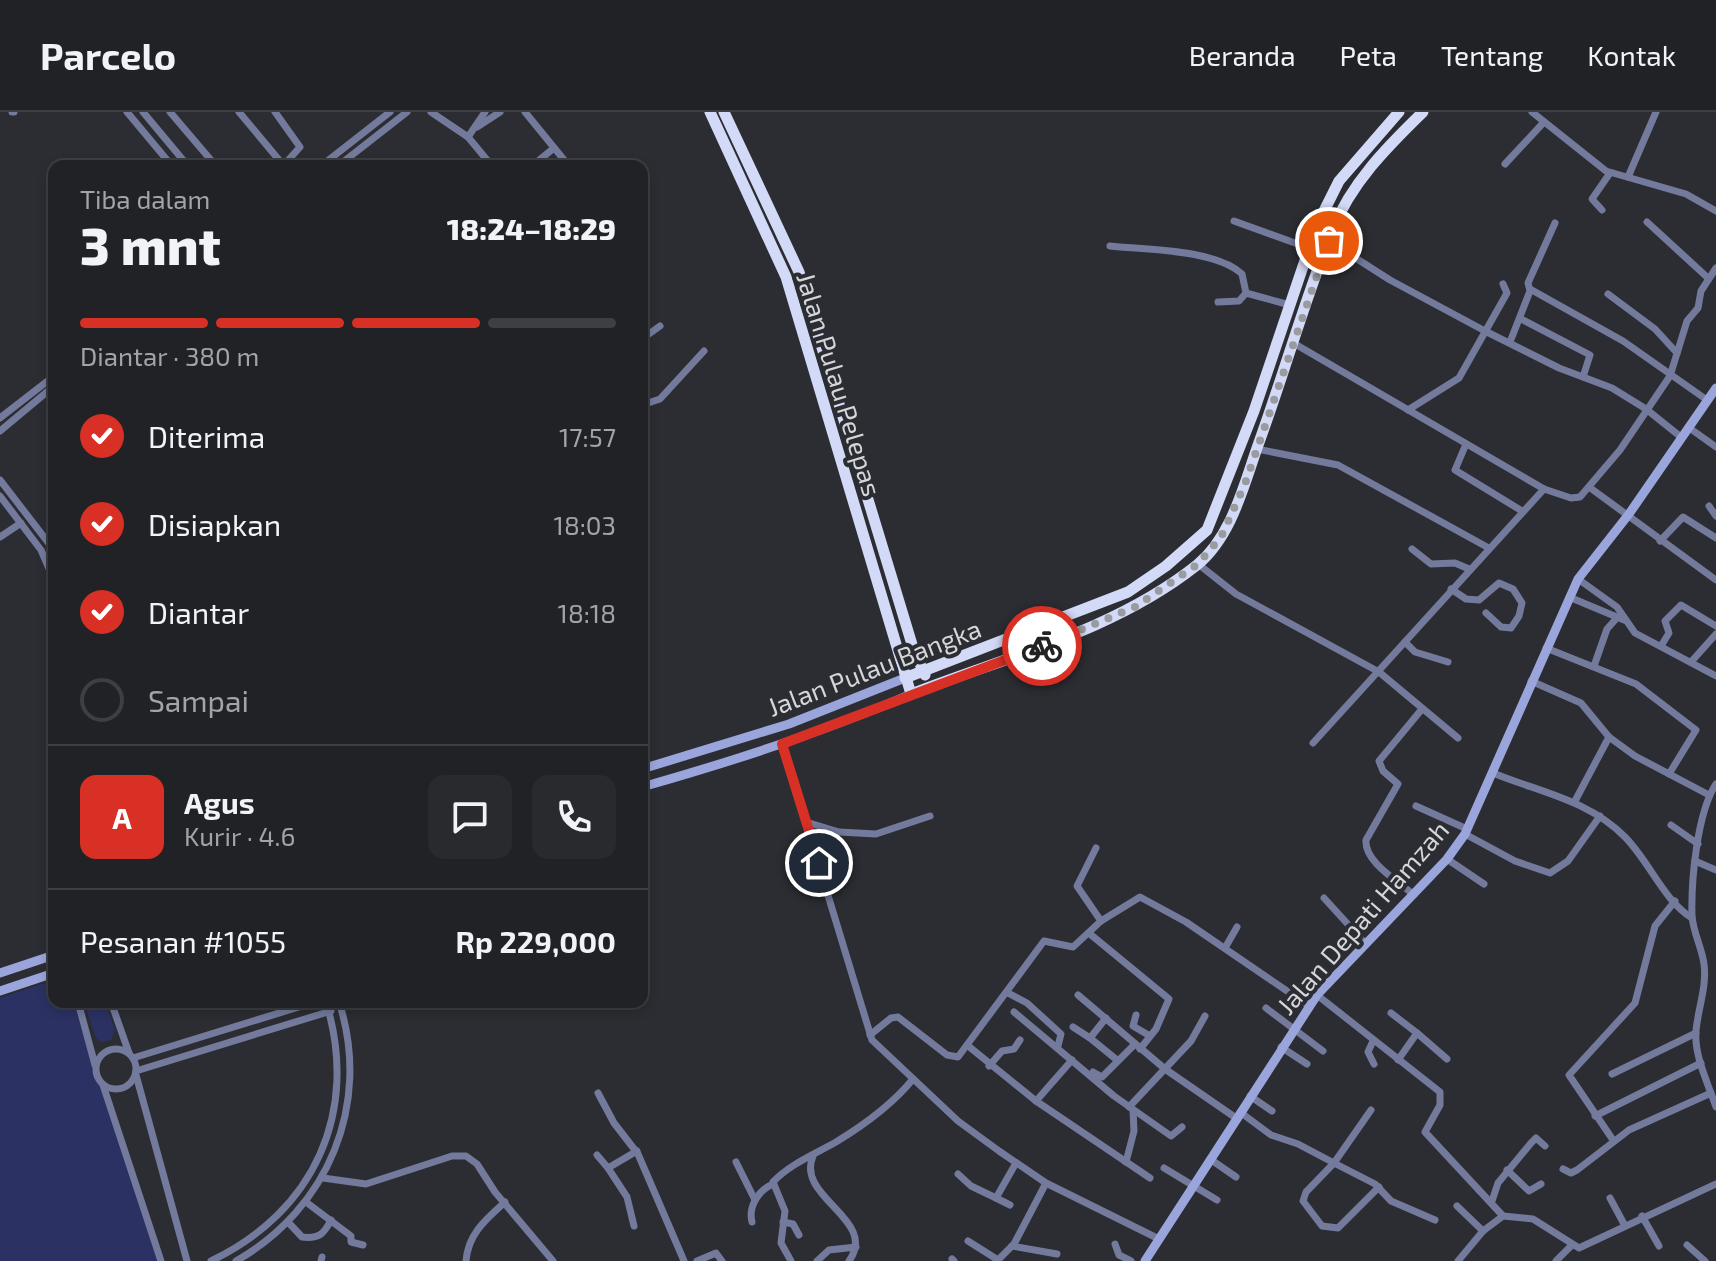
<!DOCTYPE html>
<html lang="id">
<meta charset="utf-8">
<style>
:root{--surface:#202226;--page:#282a2e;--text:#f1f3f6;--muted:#a2a4a7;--line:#3d3f43;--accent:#d93025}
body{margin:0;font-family:"Exo 2",sans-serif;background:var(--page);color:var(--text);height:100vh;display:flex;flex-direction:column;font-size:30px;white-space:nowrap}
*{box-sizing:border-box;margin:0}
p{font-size:26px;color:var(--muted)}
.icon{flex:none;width:44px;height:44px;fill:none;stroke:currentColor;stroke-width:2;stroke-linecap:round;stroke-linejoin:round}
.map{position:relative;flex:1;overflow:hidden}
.sheet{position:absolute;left:48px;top:48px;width:600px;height:848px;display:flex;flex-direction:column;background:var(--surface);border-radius:16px;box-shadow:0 4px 12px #0003,0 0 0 2px var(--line)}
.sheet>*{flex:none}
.pin{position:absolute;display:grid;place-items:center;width:68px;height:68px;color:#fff;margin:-34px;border:4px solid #fff;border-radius:50%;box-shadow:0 2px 8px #0007}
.courier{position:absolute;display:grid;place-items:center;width:80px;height:80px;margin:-40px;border:6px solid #d93025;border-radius:50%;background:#fff;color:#222;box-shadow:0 2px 10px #0007}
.headline em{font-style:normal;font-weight:800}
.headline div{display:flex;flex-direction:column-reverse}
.headline{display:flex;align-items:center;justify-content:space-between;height:136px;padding:0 32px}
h1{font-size:52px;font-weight:800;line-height:60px}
.bar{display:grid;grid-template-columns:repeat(4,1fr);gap:12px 8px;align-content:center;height:96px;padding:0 32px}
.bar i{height:10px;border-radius:6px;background:var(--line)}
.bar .active{background:var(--accent)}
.bar p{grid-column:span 4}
.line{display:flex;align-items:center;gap:20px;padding:0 32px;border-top:2px solid var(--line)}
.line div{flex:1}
.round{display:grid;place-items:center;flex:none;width:84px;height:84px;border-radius:16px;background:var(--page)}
ol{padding:0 32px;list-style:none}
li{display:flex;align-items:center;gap:24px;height:88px}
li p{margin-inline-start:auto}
li .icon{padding:8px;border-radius:50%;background:var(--accent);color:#fff;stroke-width:4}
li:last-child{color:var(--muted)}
li i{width:44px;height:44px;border:4px solid var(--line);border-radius:50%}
header{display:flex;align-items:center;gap:48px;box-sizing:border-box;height:112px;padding:0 40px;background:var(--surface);border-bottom:2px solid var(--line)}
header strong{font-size:38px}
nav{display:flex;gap:44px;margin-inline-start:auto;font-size:28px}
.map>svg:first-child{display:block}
</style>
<header>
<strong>Parcelo</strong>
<nav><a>Beranda</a><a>Peta</a><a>Tentang</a><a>Kontak</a></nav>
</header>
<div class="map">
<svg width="1716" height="1149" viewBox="0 0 1716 1149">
<rect width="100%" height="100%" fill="#2b2d32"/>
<!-- green -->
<g fill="#2b3263">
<polygon points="54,868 54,890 75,890 162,1149 0,1149 0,886"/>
<polygon points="84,890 105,890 115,918 111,928 101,930 96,926"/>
</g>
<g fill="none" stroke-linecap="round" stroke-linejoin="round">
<!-- minor -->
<g stroke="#737a9c" stroke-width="7">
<polyline points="12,0 14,0"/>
<polyline points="127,0 172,54"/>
<polyline points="143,0 188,54"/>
<polyline points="170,0 216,54"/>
<polyline points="239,0 284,54"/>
<polyline points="275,0 300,35 283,54"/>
<polyline points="431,0 468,25 492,54"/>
<polyline points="525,0 569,54"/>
<polyline points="1532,0 1606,59 1686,82 1716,99"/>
<polyline points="477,15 500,0"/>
<polyline points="468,25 485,0"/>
<polyline points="1505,52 1544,10"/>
<polyline points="321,54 390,0"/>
<polyline points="338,54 407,0"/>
<polyline points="532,54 554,36"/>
<polyline points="1628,65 1656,0"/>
<polyline points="1602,98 1592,87 1610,61"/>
<polyline points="1234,109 1309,136"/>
<polyline points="1647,110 1708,166"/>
<polyline points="1329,129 1390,168 1485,219 1559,256 1612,276 1646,297 1681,325"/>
<path d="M1110,134C1146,138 1215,137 1242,162L1246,181L1290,193"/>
<polyline points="1530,177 1623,229 1707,288"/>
<polyline points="1608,182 1655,217 1677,241"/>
<polyline points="1218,190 1239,189 1246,181"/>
<polyline points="1521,207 1590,243 1583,265"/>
<polyline points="642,227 660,214"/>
<polyline points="1510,230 1530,179 1528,171 1555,111"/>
<polyline points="1295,232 1544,377 1571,386 1580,385 1620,338 1670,264 1687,209 1698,196 1701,179 1716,156"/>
<polyline points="642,293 660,287 704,239"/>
<polyline points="1408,298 1459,266 1507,181 1503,172"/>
<polyline points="0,306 54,264"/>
<polyline points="1688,315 1716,335"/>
<polyline points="0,319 54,274"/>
<polyline points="1466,332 1455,358 1522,399"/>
<polyline points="1257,337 1338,353 1487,435"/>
<polyline points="0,368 54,438"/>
<polyline points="1589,375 1716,468"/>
<polyline points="0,384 41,438 54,468"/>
<polyline points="1709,394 1716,404"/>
<polyline points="0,425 21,411"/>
<polyline points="1660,429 1683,405 1716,426"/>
<polyline points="1412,437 1431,452 1455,451 1469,457"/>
<polyline points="1198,452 1236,482 1379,560 1458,626"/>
<polyline points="1578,467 1617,495 1635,521 1716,564"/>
<polyline points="1451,477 1466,487 1479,488 1499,471 1513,477 1522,491 1519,504 1511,516 1501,515 1486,501"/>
<polyline points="1569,485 1624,508"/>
<polyline points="1405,530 1415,540 1448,550"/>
<polyline points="1661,534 1669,521 1665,509 1681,493 1716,514"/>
<polyline points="1546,536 1636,572 1696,618 1669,662"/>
<polyline points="1691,550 1716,522"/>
<polyline points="1594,554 1607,517 1615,508"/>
<polyline points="1531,569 1581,591 1609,625 1635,644 1709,683"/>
<polyline points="1313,631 1544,377"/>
<polyline points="782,632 872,928 958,1009 999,1039 1046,1071 1159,1127"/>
<path d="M1493,661C1539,680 1589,688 1625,725C1649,749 1664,789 1692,806"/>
<path d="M1716,672C1697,701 1691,769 1692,804C1693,820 1702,836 1704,852C1707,875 1698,896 1696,919C1694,944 1708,971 1716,995"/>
<polyline points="1575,689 1609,625"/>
<polyline points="1416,694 1467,717"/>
<polyline points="806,710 839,720 876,722 930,704"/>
<polyline points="1671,713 1698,732"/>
<polyline points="1465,722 1515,749 1550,761 1568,749 1600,704"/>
<polyline points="1096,736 1077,774 1101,809"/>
<polyline points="1447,747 1484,772"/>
<polyline points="1695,749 1716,758"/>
<path d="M1414,783C1398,769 1364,750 1366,728L1398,672L1383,659L1379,649L1422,597"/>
<polyline points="1324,786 1365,831"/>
<polyline points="1090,822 1169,887 1156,917 1140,937"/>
<polyline points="1225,836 1237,815"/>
<polyline points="1008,881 1027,891 1061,922 1058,934"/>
<polyline points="1078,883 1165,957 1236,1006"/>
<polyline points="1317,883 1440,980 1440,993 1425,1020 1503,1104"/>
<polyline points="78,890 95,953"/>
<polyline points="111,890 129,941"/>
<polyline points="1266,896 1323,939"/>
<polyline points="1014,900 1114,984 1171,1024 1182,1015"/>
<polyline points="1391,901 1417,921 1398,948"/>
<polyline points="1136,903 1133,914 1150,924"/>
<polyline points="1106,906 1090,926 1117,948"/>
<polyline points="1073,915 1090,926"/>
<polyline points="1417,921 1447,947"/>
<polyline points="870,923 891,906 898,905 947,943 958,945 1044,829 1073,835 1101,809 1140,785 1186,810 1309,894"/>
<polyline points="1373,929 1368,940 1374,952"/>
<polyline points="967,933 1036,989 1150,1066"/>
<polyline points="1281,935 1307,952"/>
<circle cx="116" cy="957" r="20"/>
<polyline points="133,946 315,890"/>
<polyline points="989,954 1002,939 1014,937 1020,928"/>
<polyline points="136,959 331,899"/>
<polyline points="1093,960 1102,965 1135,932"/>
<polyline points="1612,962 1696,921"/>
<polyline points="136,963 187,1149"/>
<polyline points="103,973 161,1149"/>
<polyline points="598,981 614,1011 638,1042 684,1149"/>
<polyline points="1250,984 1272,999"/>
<polyline points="1036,989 1072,948"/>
<polyline points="1129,995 1191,929 1205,904"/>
<polyline points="1371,998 1334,1051 1375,1072 1391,1089 1435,1108"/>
<polyline points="1240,1000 1271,1023 1298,1032 1334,1051 1306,1080 1303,1089 1322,1114 1338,1116 1379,1075"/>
<polyline points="1595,1004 1701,951"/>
<polyline points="1613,1028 1569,963 1635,891 1655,814 1675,789"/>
<polyline points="597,1043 608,1056 637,1039"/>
<path d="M813,1044C795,1086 879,1107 849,1149"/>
<polyline points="1210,1047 1236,1065"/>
<polyline points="736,1050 755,1088"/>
<polyline points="1126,1050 1134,1019 1133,998"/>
<polyline points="608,1056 627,1085 634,1114"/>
<polyline points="1164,1056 1217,1088"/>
<polyline points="1563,1057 1571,1061 1577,1058 1629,1018 1711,981"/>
<polyline points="1507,1058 1529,1079 1541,1072"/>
<polyline points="958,1062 971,1074 996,1086 1016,1051"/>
<polyline points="323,1066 366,1072 452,1044 466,1044 477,1052 495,1080 553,1149"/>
<polyline points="996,1086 1010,1093"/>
<polyline points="1610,1086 1624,1112"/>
<polyline points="1492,1089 1498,1071 1531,1031 1536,1026 1545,1034"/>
<polyline points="306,1090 351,1124 351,1130 363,1133"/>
<polyline points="1457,1094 1483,1119"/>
<polyline points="1642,1104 1659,1134"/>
<path d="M288,1110L302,1125C319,1127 324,1122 331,1108"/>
<path d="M752,1110C748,1094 759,1078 773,1072"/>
<polyline points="783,1110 793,1112 799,1123"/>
<polyline points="968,1129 998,1148"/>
<polyline points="1115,1132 1119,1143 1131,1149"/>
<polyline points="1687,1133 1705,1149"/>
<polyline points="1012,1134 1057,1142"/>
<polyline points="952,1147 954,1149"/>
<path d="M211,1149C314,1100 360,1000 326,890"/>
<path d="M236,1149C328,1097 372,992 339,890"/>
<polyline points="321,1149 322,1145"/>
<path d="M466,1149C468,1122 486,1107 505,1090"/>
<polyline points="697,1149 716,1141 722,1149"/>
<path d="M791,1149L781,1131L785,1099L773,1070C790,1052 815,1042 836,1030C864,1013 892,993 913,967"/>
<polyline points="817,1149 829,1138 856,1135"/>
<polyline points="997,1149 1014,1132 1046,1071"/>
<polyline points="1458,1149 1483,1119 1503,1104 1533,1107 1579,1136 1716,1072"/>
<polyline points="1556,1149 1571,1134"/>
</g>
<!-- secondary -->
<g stroke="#9aa5dc" stroke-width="9">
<polyline points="642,657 789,612 905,566"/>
<path d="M642,675C734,649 824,620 911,582"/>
<polyline points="0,861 54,843"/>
<polyline points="0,879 54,861"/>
<polyline points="1145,1149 1317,883 1447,747 1465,722 1578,467 1629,402 1716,276"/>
</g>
<!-- trunk -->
<g stroke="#d3daf7" stroke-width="11">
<path d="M710,0L786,165L911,582C1008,544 1114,519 1197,453C1231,425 1243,376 1257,336C1283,265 1304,190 1332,119C1351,71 1387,35 1423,0"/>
<polyline points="724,0 799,160 914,539 925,563"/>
<polyline points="905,566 1128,480 1166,454 1207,418 1254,299 1317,113 1339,69 1399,0"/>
</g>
</g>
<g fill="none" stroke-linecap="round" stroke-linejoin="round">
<!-- done -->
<polyline stroke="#9a9b9f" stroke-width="8" stroke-dasharray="0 14.4" points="1042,534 1135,495 1198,452 1221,425 1245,372 1329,129"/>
<!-- route -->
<polyline stroke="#d93025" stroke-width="10" points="819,751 782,632 1042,534"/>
</g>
<g text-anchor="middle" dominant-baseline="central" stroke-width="8" stroke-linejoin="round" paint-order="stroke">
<!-- street labels -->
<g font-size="26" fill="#d5d6da" stroke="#2b2d32">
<text transform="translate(840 272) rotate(73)">Jalan Pulau Pelepas</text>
<text transform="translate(874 555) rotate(-21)">Jalan Pulau Bangka</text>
<text transform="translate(1362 805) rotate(-49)">Jalan Depati Hamzah</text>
</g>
</g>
</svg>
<div class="pin" style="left:1329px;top:129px;background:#ea580c"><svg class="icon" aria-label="bag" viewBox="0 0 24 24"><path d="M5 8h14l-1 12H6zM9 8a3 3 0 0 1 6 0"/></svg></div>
<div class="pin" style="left:819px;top:751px;background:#1f2937"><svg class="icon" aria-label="home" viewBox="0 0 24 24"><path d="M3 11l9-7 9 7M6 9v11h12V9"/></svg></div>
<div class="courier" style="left:1042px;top:534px"><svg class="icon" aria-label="bike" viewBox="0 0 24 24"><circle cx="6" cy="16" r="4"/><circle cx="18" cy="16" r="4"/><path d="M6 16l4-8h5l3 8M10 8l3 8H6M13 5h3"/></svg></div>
<section class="sheet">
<div class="headline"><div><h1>3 mnt</h1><p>Tiba dalam</p></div><em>18:24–18:29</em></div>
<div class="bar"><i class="active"></i><i class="active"></i><i class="active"></i><i></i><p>Diantar · 380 m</p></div>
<ol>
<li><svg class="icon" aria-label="check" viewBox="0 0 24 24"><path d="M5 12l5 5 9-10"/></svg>Diterima<p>17:57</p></li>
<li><svg class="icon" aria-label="check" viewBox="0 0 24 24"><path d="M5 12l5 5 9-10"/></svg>Disiapkan<p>18:03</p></li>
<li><svg class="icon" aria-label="check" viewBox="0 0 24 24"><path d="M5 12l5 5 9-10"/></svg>Diantar<p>18:18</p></li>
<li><i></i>Sampai</li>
</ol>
<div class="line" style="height:144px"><b class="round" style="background:var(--accent);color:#fff">A</b><div><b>Agus</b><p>Kurir · 4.6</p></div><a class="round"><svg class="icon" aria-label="chat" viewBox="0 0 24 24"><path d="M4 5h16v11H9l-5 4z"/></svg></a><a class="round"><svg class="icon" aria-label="phone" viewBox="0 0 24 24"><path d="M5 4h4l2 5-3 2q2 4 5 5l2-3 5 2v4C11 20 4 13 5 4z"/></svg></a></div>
<div class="line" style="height:104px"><div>Pesanan #1055</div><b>Rp 229,000</b></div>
</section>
</div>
